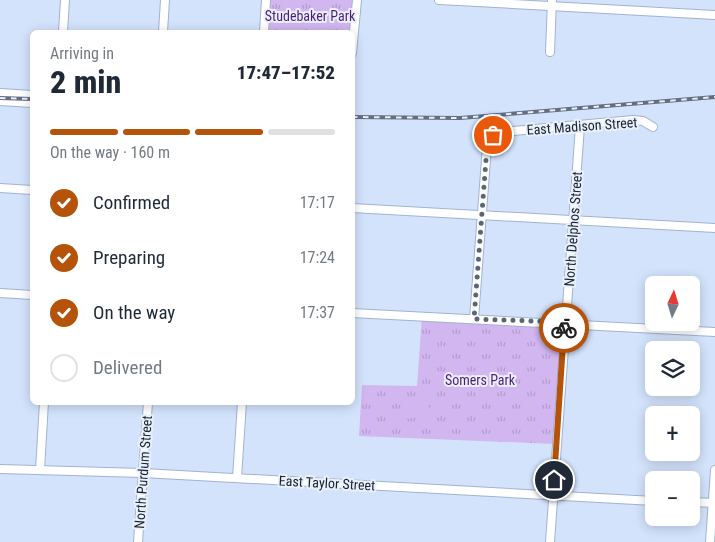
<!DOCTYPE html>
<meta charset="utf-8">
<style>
:root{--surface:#fff;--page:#f2f2f3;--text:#1f2937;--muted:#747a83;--line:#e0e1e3;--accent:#b45309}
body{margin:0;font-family:"Roboto Condensed",sans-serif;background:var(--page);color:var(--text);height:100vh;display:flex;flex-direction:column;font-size:19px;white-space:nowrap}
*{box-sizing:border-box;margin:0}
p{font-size:16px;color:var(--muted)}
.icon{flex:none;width:28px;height:28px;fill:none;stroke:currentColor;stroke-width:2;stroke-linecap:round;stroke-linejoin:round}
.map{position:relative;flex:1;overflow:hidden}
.side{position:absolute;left:30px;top:30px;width:325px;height:375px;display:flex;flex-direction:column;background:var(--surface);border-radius:8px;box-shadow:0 2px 12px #0003}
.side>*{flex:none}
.needle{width:32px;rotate:4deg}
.fabs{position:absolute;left:645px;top:276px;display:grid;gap:10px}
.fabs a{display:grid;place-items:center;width:55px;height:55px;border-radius:8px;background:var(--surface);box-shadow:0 2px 12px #0003;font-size:25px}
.pin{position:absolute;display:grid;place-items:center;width:42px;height:42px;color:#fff;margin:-21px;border:2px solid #fff;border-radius:50%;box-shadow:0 1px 5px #0007}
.courier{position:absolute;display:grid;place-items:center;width:50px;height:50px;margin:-25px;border:4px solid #b45309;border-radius:50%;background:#fff;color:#222;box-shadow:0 1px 6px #0007}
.headline em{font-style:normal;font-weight:800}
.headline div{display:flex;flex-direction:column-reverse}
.headline{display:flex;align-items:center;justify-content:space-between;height:85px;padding:0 20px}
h1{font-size:32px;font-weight:800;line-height:38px}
.bar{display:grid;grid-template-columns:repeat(4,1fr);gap:8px 5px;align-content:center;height:60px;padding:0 20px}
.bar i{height:6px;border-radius:4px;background:var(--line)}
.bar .selected{background:var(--accent)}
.bar p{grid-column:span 4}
ol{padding:0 20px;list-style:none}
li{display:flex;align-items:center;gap:15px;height:55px}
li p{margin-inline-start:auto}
li .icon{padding:5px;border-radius:50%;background:var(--accent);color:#fff;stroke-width:4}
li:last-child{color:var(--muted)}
li i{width:28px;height:28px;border:2px solid var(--line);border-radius:50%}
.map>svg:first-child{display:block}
</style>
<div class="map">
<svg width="715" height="542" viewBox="0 0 715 542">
<defs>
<pattern id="park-tufts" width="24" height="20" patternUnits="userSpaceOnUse" patternTransform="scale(1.25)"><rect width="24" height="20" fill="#d2b6f0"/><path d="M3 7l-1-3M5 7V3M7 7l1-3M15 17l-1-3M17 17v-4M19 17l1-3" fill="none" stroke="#b49cce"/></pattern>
</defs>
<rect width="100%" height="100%" fill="#d3e3fc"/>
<!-- park -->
<g fill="url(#park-tufts)">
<polygon points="266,0 356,0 352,32 264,32"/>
<polygon points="422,316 564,323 556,444 359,436 362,385 417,386"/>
</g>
<!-- pitch -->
<polygon fill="#d2b6f0" points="428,400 430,416 403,419 402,403"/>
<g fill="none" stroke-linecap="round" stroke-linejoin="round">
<defs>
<g id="minor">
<polyline points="439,0 715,15"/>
<polyline points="63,32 65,0"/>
<polyline points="163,32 165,0"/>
<polyline points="264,32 266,0"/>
<polyline points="550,52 552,0"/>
<polyline points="352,53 357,0"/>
<polyline points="0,93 32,95"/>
<polyline points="0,101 32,103"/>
<polyline points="0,188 32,190"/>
<polyline points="352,208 715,228"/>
<polyline points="0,293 32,295"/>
<polyline points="352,313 715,332"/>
<polyline points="474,319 487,146 493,135 502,132 633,120 643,121 653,127"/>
<polyline points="0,469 143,473 654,501"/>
<polyline points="40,470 44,402"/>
<polyline points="237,478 242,402"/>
<polyline points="691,502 715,503"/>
<polyline points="138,542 148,402"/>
<polyline points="550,542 580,126"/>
<polyline points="710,542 715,470"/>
</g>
</defs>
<!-- minor casing -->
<use href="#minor" stroke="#a0b3d0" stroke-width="10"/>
<!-- minor -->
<use href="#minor" stroke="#fff" stroke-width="8"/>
<defs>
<g id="rail">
<polyline points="0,98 32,99"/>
<polyline points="352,117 460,118 715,97"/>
</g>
</defs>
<!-- rail casing -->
<use href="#rail" stroke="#646e7f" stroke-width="4"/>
<!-- rail -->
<use href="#rail" stroke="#e8f0fc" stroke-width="2" stroke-dasharray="5.5" stroke-linecap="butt"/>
</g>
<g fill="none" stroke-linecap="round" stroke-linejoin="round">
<!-- done -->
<polyline stroke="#5b6675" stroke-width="5" stroke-dasharray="0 9" points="493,135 487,146 474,319 564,322 564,328"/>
<!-- route -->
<polyline stroke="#b45309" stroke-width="6" points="554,480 564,328"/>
</g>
<g text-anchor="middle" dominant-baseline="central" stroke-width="4" stroke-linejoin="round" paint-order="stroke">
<!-- park labels -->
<g font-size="14" fill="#511d78" stroke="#e8f0fc">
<text x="310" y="16">Studebaker Park</text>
<text x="480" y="380">Somers Park</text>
</g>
<!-- street labels -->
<g font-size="14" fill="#1b222d" stroke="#e8f0fc">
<text transform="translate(582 126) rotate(-4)">East Madison Street</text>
<text transform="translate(573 229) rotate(-86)">North Delphos Street</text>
<text transform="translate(143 472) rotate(-86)">North Purdum Street</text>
<text transform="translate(327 483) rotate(3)">East Taylor Street</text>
</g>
</g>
</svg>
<div class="fabs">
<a><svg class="needle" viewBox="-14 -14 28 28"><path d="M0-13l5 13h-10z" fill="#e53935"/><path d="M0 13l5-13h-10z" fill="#747a83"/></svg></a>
<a><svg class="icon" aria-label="layers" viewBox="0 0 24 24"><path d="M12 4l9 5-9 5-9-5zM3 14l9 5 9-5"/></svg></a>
<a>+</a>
<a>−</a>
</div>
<div class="pin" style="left:493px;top:135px;background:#ea580c"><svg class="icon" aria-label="bag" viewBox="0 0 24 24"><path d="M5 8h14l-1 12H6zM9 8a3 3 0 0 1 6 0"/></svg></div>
<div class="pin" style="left:554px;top:480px;background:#1f2937"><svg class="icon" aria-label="home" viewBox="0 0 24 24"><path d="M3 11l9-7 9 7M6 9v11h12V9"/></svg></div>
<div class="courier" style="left:564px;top:328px"><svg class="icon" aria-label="bike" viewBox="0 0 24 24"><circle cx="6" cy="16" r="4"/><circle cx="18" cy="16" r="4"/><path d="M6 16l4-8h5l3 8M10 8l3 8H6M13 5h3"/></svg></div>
<section class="side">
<div class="headline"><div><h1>2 min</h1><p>Arriving in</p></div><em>17:47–17:52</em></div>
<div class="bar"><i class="selected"></i><i class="selected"></i><i class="selected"></i><i></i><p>On the way · 160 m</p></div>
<ol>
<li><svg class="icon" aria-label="check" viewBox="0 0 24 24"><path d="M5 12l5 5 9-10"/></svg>Confirmed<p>17:17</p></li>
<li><svg class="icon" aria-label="check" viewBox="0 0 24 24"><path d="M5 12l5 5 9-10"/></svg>Preparing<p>17:24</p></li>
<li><svg class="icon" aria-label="check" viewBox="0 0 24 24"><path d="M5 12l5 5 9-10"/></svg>On the way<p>17:37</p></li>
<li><i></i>Delivered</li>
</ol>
</section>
</div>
